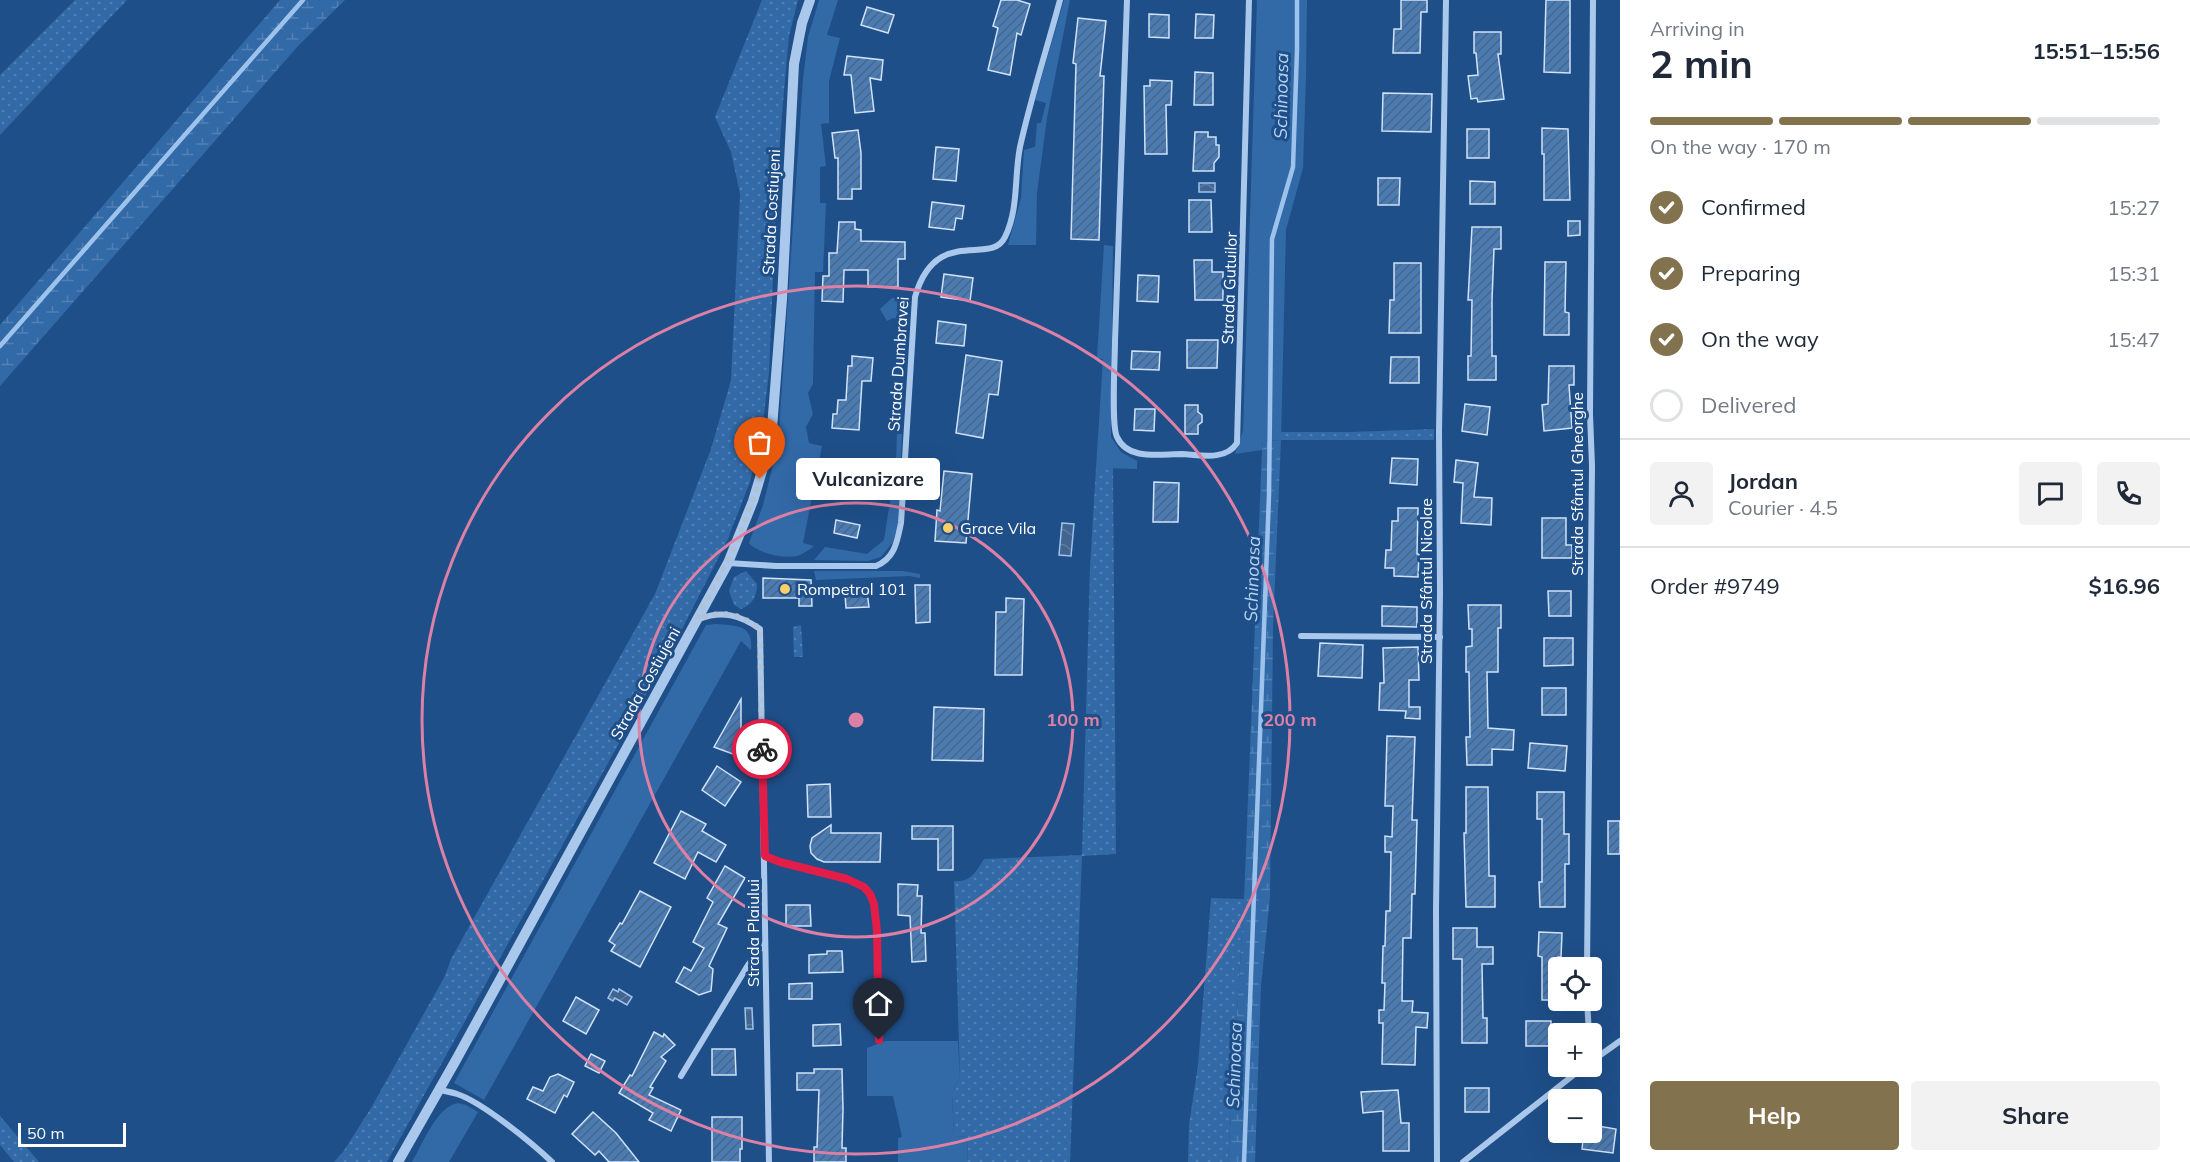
<!DOCTYPE html>
<meta charset="utf-8">
<style>
:root{--surface:#fff;--page:#f2f2f3;--text:#1f2937;--muted:#747a83;--line:#e0e1e3;--accent:#82734e}
body{margin:0;font-family:Mulish,sans-serif;background:var(--page);color:var(--text);height:100vh;display:flex;flex-direction:column;font-size:22px;white-space:nowrap}
*{box-sizing:border-box;margin:0}
p{font-size:20px;color:var(--muted)}
.icon{flex:none;width:33px;height:33px;fill:none;stroke:currentColor;stroke-width:2;stroke-linecap:round;stroke-linejoin:round}
.map{position:relative;flex:1;overflow:hidden}
.panel{display:flex;flex-direction:column;background:var(--surface);width:570px}
.panel>*{flex:none}
.tools{position:absolute;left:1548px;top:957px;display:grid;gap:12px}
.tools a{display:grid;place-items:center;width:54px;height:54px;border-radius:6px;background:var(--surface);box-shadow:0 6px 24px #0002;font-size:30px}
.scale{position:absolute;left:18px;bottom:15px;width:108px;box-sizing:border-box;padding-left:6px;border:3px solid #fff;border-top:0;font-size:16px;line-height:21px;white-space:nowrap;color:#fff;-webkit-text-stroke:4px #1f4f89;paint-order:stroke}
.pin{position:absolute;display:grid;place-items:center;width:51px;height:51px;color:#fff;margin:-62px -26px;border-radius:50% 50% 50% 0;rotate:-45deg;box-shadow:0 0 6px #0007}
.pin .icon{rotate:45deg}
.courier{position:absolute;display:grid;place-items:center;width:60px;height:60px;margin:-30px;border:4px solid #e11d48;border-radius:50%;background:#fff;color:#222;box-shadow:0 2px 8px #0007}
.bubble{position:absolute;height:42px;border-radius:6px;background:var(--surface);box-shadow:0 6px 24px #0002;font-size:20px;font-weight:700;line-height:42px;text-align:center}
.headline em{font-style:normal;font-weight:700}
.headline div{display:flex;flex-direction:column-reverse}
.headline{display:flex;align-items:center;justify-content:space-between;height:102px;padding:0 30px}
h1{font-size:39px;font-weight:700;line-height:45px}
.bar{display:grid;grid-template-columns:repeat(4,1fr);gap:9px 6px;align-content:center;height:72px;padding:0 30px}
.bar i{height:8px;border-radius:4px;background:var(--line)}
.bar .active{background:var(--accent)}
.bar p{grid-column:span 4}
.line{display:flex;align-items:center;gap:15px;padding:0 30px;border-top:2px solid var(--line)}
.line div{flex:1}
.round{display:grid;place-items:center;flex:none;width:63px;height:63px;border-radius:6px;background:var(--page)}
ol{padding:0 30px;list-style:none}
li{display:flex;align-items:center;gap:18px;height:66px}
li p{margin-inline-start:auto}
li .icon{padding:6px;border-radius:50%;background:var(--accent);color:#fff;stroke-width:4}
li:last-child{color:var(--muted)}
li i{width:33px;height:33px;border:3px solid var(--line);border-radius:50%}
.primary-button{display:flex;gap:12px;margin-top:auto;padding:12px 30px}
.primary-button a{flex:1;height:69px;border-radius:6px;background:var(--accent);color:#fff;font-size:24px;font-weight:700;line-height:69px;text-align:center}
.primary-button a+a{background:var(--page);color:var(--text)}
main{display:flex;flex:1;min-height:0}
.map>svg:first-child{display:block}
</style>
<main>
<div class="map">
<svg width="1620" height="1162" viewBox="0 0 1620 1162">
<defs>
<pattern id="grass-dots" width="8" height="8" patternUnits="userSpaceOnUse" patternTransform="scale(1.5)"><rect width="8" height="8" fill="#3269a7"/><path d="M2 2h.1M6 6h.1" fill="none" stroke="#5180b4" stroke-width="1.8" stroke-linecap="round"/></pattern>
<pattern id="wetland-marsh" width="20" height="14" patternUnits="userSpaceOnUse" patternTransform="scale(1.5)"><rect width="20" height="14" fill="#3269a7"/><path d="M1 5h8M5 5V1M11 12h8M15 12V8" fill="none" stroke="#5180b4"/></pattern>
<pattern id="water-waves" width="16" height="10" patternUnits="userSpaceOnUse" patternTransform="scale(1.5)"><rect width="16" height="10" fill="#42658f"/><path d="M0 5q4-4 8 0t8 0" fill="none" stroke="#5e7ca0"/></pattern>
<pattern id="building-hatch" width="6" height="6" patternUnits="userSpaceOnUse" patternTransform="scale(1.5)"><rect width="6" height="6" fill="#4b7bb3"/><path d="M-1 1l2-2M0 6l6-6M5 7l2-2" fill="none" stroke="#4b6685"/></pattern>
</defs>
<rect width="100%" height="100%" fill="#1f4f89"/>
<!-- grass -->
<g fill="url(#grass-dots)">
<polygon points="75,0 127,0 0,135 0,75"/>
<polygon points="762,0 798,0 789,36 783,102 777,183 769,373 763,422 750,482 727,541 679,635 387,1162 334,1162 343,1152 371,1108 445,976 451,959 655,594 711,449 731,380 740,194 731,152 715,117"/>
<polygon points="1434,429 1434,440 1281,440 1281,432 1352,432"/>
<path d="M1096,468H1113L1116,854L1082,856L1070,1162H967L968,1137L954,1136L952,1093L960,1077L954,881C971,883 976,871 984,859L1082,855L1090,568Z"/>
<path d="M746,571L757,584C757,596 753,604 741,609L734,605L729,591L734,577Z"/>
<polygon points="801,625 803,657 794,657 793,627"/>
<polygon points="1211,898 1244,899 1228,1162 1188,1162 1189,1125 1198,1065"/>
<polygon points="0,1116 39,1162 14,1162 0,1145"/>
</g>
<!-- wetland -->
<g fill="url(#wetland-marsh)">
<polygon points="280,0 345,0 298,46 0,386 0,325"/>
<polygon points="1281,440 1273,628 1270,897 1261,986 1255,1162 1228,1162 1244,899 1262,450 1263,441"/>
</g>
<!-- garden -->
<g fill="#3269a7">
<path d="M819,0H838L827,35L840,38L829,81V123L821,124L826,166L820,167V203H826L823,272H815L813,384L808,393L813,414L806,427L809,443L822,446L803,543L814,546C809,550 803,554 797,556C784,559 757,553 749,543L763,505L778,445L803,79L808,37Z"/>
<polygon points="1064,0 1070,0 1047,118 1037,193 1036,245 1008,245 1021,198 1024,150 1035,147 1037,123 1041,123 1046,103 1035,100"/>
<polygon points="1257,0 1307,0 1306,77 1303,168 1286,230 1281,440 1263,441 1262,450 1235,454 1243,431"/>
<polygon points="1104,245 1113,246 1111,437 1121,452 1137,461 1137,469 1096,468 1103,359 1097,358"/>
<polygon points="892,298 909,298 907,319 893,318 887,321 880,309"/>
<polygon points="897,434 902,434 898,526 893,542 881,557 868,561 814,560 825,547 867,554 884,540 896,462"/>
<polygon points="814,571 903,571 920,574 920,578 909,576 816,580"/>
<path d="M716,624C737,626 753,624 751,650L741,641L484,1100L454,1083L706,625Z"/>
<polygon points="885,1041 958,1041 960,1077 952,1093 954,1136 968,1137 967,1162 898,1162 898,1138 902,1137 893,1096 867,1096 867,1048"/>
<path d="M458,1103L466,1105L478,1112L449,1162H412C422,1145 437,1106 458,1103Z"/>
</g>
<!-- water -->
<g fill="url(#water-waves)" stroke="#9dc3ed" stroke-width="1.5">
<rect x="1199" y="183" width="16" height="9"/>
<polygon points="1062,523 1074,524 1071,556 1059,555"/>
<polygon points="613,989 618,992 619,989 632,997 627,1005 615,998 613,1001 608,998"/>
<polygon points="745,1008 752,1008 753,1029 746,1029"/>
</g>
<g fill="none" stroke-linecap="round" stroke-linejoin="round">
<!-- stream -->
<g stroke="#9dc3ed" stroke-width="4.5">
<polyline points="0,346 303,0"/>
<polyline points="1244,1162 1269,495 1272,239 1293,167 1297,50 1297,0"/>
</g>
</g>
<!-- building -->
<g fill="url(#building-hatch)" stroke="#cfe2f8" stroke-width="1.5">
<polygon points="1001,0 1017,0 1030,4 1021,35 1017,33 1010,75 988,70 998,28 993,26"/>
<polygon points="1401,0 1427,0 1427,12 1421,12 1420,53 1393,53 1394,29 1401,29"/>
<polygon points="1546,0 1570,0 1570,73 1544,72"/>
<polygon points="867,7 894,15 888,33 861,25"/>
<polygon points="1149,14 1169,15 1169,38 1149,37"/>
<polygon points="1196,14 1214,15 1213,38 1195,38"/>
<polygon points="1078,18 1106,21 1100,76 1104,76 1099,240 1071,239 1076,64 1073,63"/>
<polygon points="1474,32 1501,32 1501,54 1498,54 1504,99 1478,102 1477,98 1471,99 1468,76 1478,75 1476,53 1474,53"/>
<polygon points="847,56 883,60 881,80 870,78 874,111 855,113 851,75 844,75"/>
<polygon points="1195,72 1213,73 1213,105 1194,105"/>
<polygon points="1150,80 1172,81 1171,105 1166,105 1167,154 1145,154 1144,86 1150,86"/>
<polygon points="1383,93 1432,94 1431,132 1382,131"/>
<polygon points="1542,128 1568,129 1570,200 1544,200 1544,154 1542,154"/>
<rect x="1467" y="129" width="22" height="29"/>
<polygon points="858,130 861,153 861,189 852,189 852,199 838,199 838,158 835,158 832,133"/>
<polygon points="1195,132 1208,132 1208,137 1216,137 1216,145 1219,145 1219,157 1214,163 1214,171 1193,171"/>
<polygon points="936,147 959,149 956,181 933,179"/>
<polygon points="1378,178 1400,178 1399,205 1378,205"/>
<polygon points="1470,181 1495,182 1495,204 1470,204"/>
<polygon points="1189,200 1211,200 1212,232 1189,232"/>
<polygon points="932,202 964,206 962,219 956,218 954,230 929,227"/>
<polygon points="1568,221 1580,221 1580,235 1568,236"/>
<polygon points="839,222 855,222 855,229 861,230 861,241 905,242 905,259 898,259 898,287 868,287 868,270 844,270 843,302 822,301 823,276 829,276 829,253 837,253"/>
<polygon points="1472,227 1501,227 1501,249 1494,249 1492,300 1492,356 1496,356 1496,380 1468,380 1468,356 1471,356 1472,300 1468,300"/>
<polygon points="1194,260 1212,260 1212,272 1223,272 1223,300 1195,300"/>
<polygon points="1545,262 1566,262 1565,312 1569,313 1569,335 1544,335"/>
<polygon points="1394,263 1421,263 1421,333 1389,333 1390,300 1394,300"/>
<polygon points="944,274 973,278 970,301 941,297"/>
<polygon points="1138,275 1159,276 1158,302 1137,301"/>
<polygon points="938,321 966,325 964,346 936,343"/>
<polygon points="1187,340 1218,340 1217,368 1187,368"/>
<polygon points="1132,351 1160,352 1159,370 1131,369"/>
<polygon points="966,355 1002,361 998,395 989,394 983,438 956,433"/>
<polygon points="852,356 873,358 871,381 862,381 859,430 832,428 833,414 837,414 838,400 846,400 848,366 852,366"/>
<polygon points="1391,357 1419,357 1419,383 1390,383"/>
<polygon points="1549,366 1574,366 1574,385 1569,385 1572,428 1544,431 1542,405 1548,404"/>
<polygon points="1465,404 1490,407 1487,435 1462,431"/>
<polygon points="1185,405 1198,405 1198,412 1202,415 1202,422 1198,425 1198,434 1185,434"/>
<polygon points="1135,409 1155,409 1154,431 1134,430"/>
<polygon points="1392,458 1418,459 1417,485 1390,483"/>
<polygon points="1456,460 1478,463 1474,497 1492,498 1491,525 1461,523 1463,483 1454,482"/>
<polygon points="944,471 972,474 966,543 935,541 937,510 940,511"/>
<polygon points="843,472 867,476 863,495 839,490"/>
<polygon points="1154,482 1179,483 1178,522 1153,522"/>
<polygon points="1398,508 1418,508 1417,554 1419,554 1418,577 1394,576 1394,568 1385,568 1386,550 1391,550 1392,521 1398,521"/>
<polygon points="1542,518 1566,518 1566,545 1572,545 1572,558 1542,558"/>
<polygon points="836,520 860,525 857,538 834,533"/>
<polygon points="763,578 811,580 812,606 799,606 799,598 763,598"/>
<polygon points="915,585 930,585 930,622 916,623"/>
<polygon points="1548,591 1571,591 1571,616 1549,616"/>
<polygon points="867,592 869,607 846,608 845,594"/>
<polygon points="1006,598 1024,599 1022,675 995,675 996,612 1006,612"/>
<polygon points="1468,605 1501,605 1501,628 1498,628 1498,672 1487,672 1488,728 1514,730 1513,750 1492,749 1492,765 1467,765 1466,737 1470,737 1469,672 1466,672 1466,647 1472,646 1472,629 1469,629"/>
<polygon points="1382,606 1417,607 1417,627 1382,626"/>
<polygon points="1544,638 1573,638 1573,665 1544,666"/>
<polygon points="1320,643 1363,645 1362,678 1318,676"/>
<polygon points="1418,647 1419,680 1409,680 1409,707 1420,707 1420,719 1405,718 1406,711 1379,710 1380,683 1384,683 1383,648"/>
<rect x="1542" y="688" width="24" height="27"/>
<polygon points="741,699 741,757 714,747"/>
<polygon points="934,707 984,709 983,761 932,760"/>
<polygon points="1387,736 1415,737 1412,820 1417,820 1415,894 1412,894 1411,938 1403,938 1402,1001 1413,1001 1412,1012 1428,1013 1427,1028 1416,1027 1415,1065 1382,1064 1383,1023 1379,1023 1379,1010 1384,1010 1385,983 1382,983 1383,946 1385,946 1386,911 1390,911 1391,852 1385,852 1385,836 1392,837 1393,806 1385,806"/>
<polygon points="1530,743 1567,746 1565,771 1528,768"/>
<polygon points="717,766 741,782 725,806 702,790"/>
<polygon points="830,784 831,817 808,817 807,785"/>
<polygon points="1466,787 1488,787 1489,876 1495,876 1495,907 1466,907 1464,833 1466,833"/>
<polygon points="1537,792 1564,792 1564,834 1569,834 1569,864 1565,864 1565,907 1540,907 1539,882 1542,882 1542,819 1537,819"/>
<polygon points="681,811 706,824 702,831 726,845 716,862 698,852 685,879 654,863"/>
<rect x="1608" y="821" width="12" height="33"/>
<polygon points="831,825 831,833 881,833 880,862 824,862 817,859 811,853 810,846 812,838"/>
<polygon points="912,826 953,826 953,870 938,870 938,839 912,839"/>
<polygon points="725,866 745,878 718,924 727,928 709,966 713,969 711,991 699,995 676,982 684,967 691,971 704,948 693,942 713,902 707,898"/>
<polygon points="898,884 918,885 917,896 922,896 921,933 925,933 926,961 912,962 910,916 898,915"/>
<polygon points="640,891 671,907 640,967 611,951 615,945 609,941 620,923 622,924"/>
<polygon points="786,905 810,905 811,926 786,926"/>
<polygon points="1453,928 1477,928 1477,947 1493,947 1493,964 1482,964 1483,1018 1487,1018 1487,1043 1462,1043 1462,959 1453,959"/>
<polygon points="1539,932 1562,933 1561,957 1558,957 1558,1000 1542,1000 1542,957 1538,956"/>
<polygon points="827,951 842,951 843,972 809,973 809,955 827,954"/>
<polygon points="812,983 812,999 789,999 789,984"/>
<polygon points="576,997 599,1010 586,1034 563,1021"/>
<rect x="1526" y="1021" width="25" height="25"/>
<polygon points="840,1024 841,1045 813,1046 813,1025"/>
<polygon points="654,1032 663,1037 664,1034 675,1045 661,1057 666,1061 650,1087 653,1088 649,1095 681,1110 671,1131 649,1120 653,1113 619,1093 630,1075 632,1076"/>
<polygon points="712,1049 735,1049 736,1075 712,1075"/>
<polygon points="591,1054 605,1061 599,1073 585,1066"/>
<polygon points="814,1069 842,1069 843,1109 842,1148 846,1148 846,1162 814,1162 814,1147 817,1147 819,1090 797,1090 797,1073 814,1073"/>
<polygon points="558,1074 574,1082 567,1097 564,1095 555,1113 527,1099 533,1087 543,1091 550,1077"/>
<rect x="1465" y="1088" width="24" height="24"/>
<polygon points="1398,1090 1401,1123 1409,1123 1409,1151 1383,1151 1383,1111 1363,1113 1361,1092"/>
<polygon points="593,1112 616,1133 639,1162 609,1162 599,1151 595,1155 572,1134"/>
<polygon points="712,1117 742,1117 742,1149 740,1149 740,1162 712,1162"/>
<polygon points="1592,1125 1616,1129 1613,1153 1582,1149 1584,1132 1592,1132"/>
</g>
<g fill="none" stroke-linecap="round" stroke-linejoin="round">
<!-- minor -->
<g stroke="#aac8eb" stroke-width="6">
<path d="M1127,0C1122,114 1119,228 1115,341C1115,358 1111,426 1117,437C1128,461 1160,454 1182,454C1200,455 1226,461 1237,443L1249,0"/>
<path d="M728,563L776,566H876C895,558 897,542 901,523L915,297C936,224 991,267 1005,237C1019,208 1014,177 1020,147C1031,97 1047,49 1060,0"/>
<path d="M699,619C722,610 740,615 760,629L769,1162"/>
<polyline points="1301,636 1440,637"/>
<polyline points="765,856 780,862 847,879 864,887 870,894 874,904 877,931 879,1040"/>
<polyline points="1587,968 1592,466 1590,414 1593,0"/>
<polyline points="1587,1000 1589,1034"/>
<polyline points="1592,1061 1620,1041"/>
<polyline points="681,1076 748,965 765,943"/>
<path d="M439,1090C445,1091 451,1092 457,1094C482,1102 532,1143 552,1162"/>
<polyline points="1437,1162 1436,910 1440,592 1439,432 1446,0"/>
<polyline points="1463,1162 1585,1066"/>
</g>
<!-- tertiary -->
<polyline stroke="#aac8eb" stroke-width="10" points="398,1162 456,1060 728,563 753,501 766,458 772,428 782,299 794,64 802,23 810,0"/>
</g>
<g fill="none" stroke-linecap="round" stroke-linejoin="round">
<!-- done -->
<path stroke="#b1c1d6" stroke-width="6" stroke-dasharray="0 10.8" d="M760,479L738,540L697,619C723,610 738,613 760,629L762,749"/>
<!-- route -->
<polyline stroke="#e11d48" stroke-width="8" points="762,749 765,856 780,862 847,879 864,887 870,894 874,904 877,931 879,1040"/>
</g>
<!-- distance rings -->
<g fill="none" stroke="#dd80a5" stroke-width="3">
<circle cx="856" cy="720" r="217"/>
<circle cx="856" cy="720" r="434"/>
</g>
<!-- markers -->
<g fill="#face69" stroke="#1f4f89" stroke-width="2">
<circle cx="948" cy="528" r="6"/>
<circle cx="785" cy="589" r="6"/>
</g>
<g text-anchor="middle" dominant-baseline="central" stroke-width="6" stroke-linejoin="round" paint-order="stroke">
<!-- street labels -->
<g font-size="16" fill="#fff" stroke="#1f4f89">
<text transform="translate(771 212) rotate(-87)">Strada Costiujeni</text>
<text transform="translate(1229 288) rotate(-88)">Strada Gutuilor</text>
<text transform="translate(898 364) rotate(-86)">Strada Dumbravei</text>
<text transform="translate(1577 484) rotate(-90)">Strada Sfântul Gheorghe</text>
<text transform="translate(1426 581) rotate(-90)">Strada Sfântul Nicolae</text>
<text transform="translate(645 683) rotate(-61)">Strada Costiujeni</text>
<text transform="translate(753 933) rotate(-90)">Strada Plaiului</text>
</g>
<!-- poi labels -->
<g font-size="16" fill="#fff" stroke="#1f4f89" text-anchor="start">
<text x="960" y="528">Grace Vila</text>
<text x="797" y="589">Rompetrol 101</text>
</g>
<!-- water labels -->
<g font-size="18" font-style="italic" fill="#b5d2f2" stroke="#1f4f89">
<text transform="translate(1281 96) rotate(-89)">Schinoasa</text>
<text transform="translate(1252 579) rotate(-88)">Schinoasa</text>
<text transform="translate(1234 1065) rotate(-88)">Schinoasa</text>
</g>
</g>
<circle cx="856" cy="720" r="9" fill="#dd80a5" stroke="#1f4f89" stroke-width="3"/>
<g font-size="18" text-anchor="middle" font-weight="bold" fill="#dd80a5" stroke="#1f4f89" stroke-width="6" stroke-linejoin="round" paint-order="stroke">
<text x="1073" y="726">100 m</text>
<text x="1290" y="726">200 m</text>
</g>
</svg>
<div class="tools">
<a><svg class="icon" aria-label="locate" viewBox="0 0 24 24"><circle cx="12" cy="12" r="6"/><path d="M12 2v4M12 18v4M2 12h4M18 12h4"/></svg></a>
<a>+</a>
<a>−</a>
</div>
<div class="scale">50 m</div>
<div class="pin" style="left:760px;top:479px;background:#ea580c"><svg class="icon" aria-label="bag" viewBox="0 0 24 24"><path d="M5 8h14l-1 12H6zM9 8a3 3 0 0 1 6 0"/></svg></div>
<div class="pin" style="left:879px;top:1040px;background:#1f2937"><svg class="icon" aria-label="home" viewBox="0 0 24 24"><path d="M3 11l9-7 9 7M6 9v11h12V9"/></svg></div>
<div class="courier" style="left:762px;top:749px"><svg class="icon" aria-label="bike" viewBox="0 0 24 24"><circle cx="6" cy="16" r="4"/><circle cx="18" cy="16" r="4"/><path d="M6 16l4-8h5l3 8M10 8l3 8H6M13 5h3"/></svg></div>
<div class="bubble" style="left:796px;top:458px;width:144px">Vulcanizare</div>
</div>
<section class="panel">
<div class="headline"><div><h1>2 min</h1><p>Arriving in</p></div><em>15:51–15:56</em></div>
<div class="bar"><i class="active"></i><i class="active"></i><i class="active"></i><i></i><p>On the way · 170 m</p></div>
<ol>
<li><svg class="icon" aria-label="check" viewBox="0 0 24 24"><path d="M5 12l5 5 9-10"/></svg>Confirmed<p>15:27</p></li>
<li><svg class="icon" aria-label="check" viewBox="0 0 24 24"><path d="M5 12l5 5 9-10"/></svg>Preparing<p>15:31</p></li>
<li><svg class="icon" aria-label="check" viewBox="0 0 24 24"><path d="M5 12l5 5 9-10"/></svg>On the way<p>15:47</p></li>
<li><i></i>Delivered</li>
</ol>
<div class="line" style="height:108px"><a class="round"><svg class="icon" aria-label="person" viewBox="0 0 24 24"><circle cx="12" cy="8" r="4"/><path d="M4 21q1-7 8-7t8 7"/></svg></a><div><b>Jordan</b><p>Courier · 4.5</p></div><a class="round"><svg class="icon" aria-label="chat" viewBox="0 0 24 24"><path d="M4 5h16v11H9l-5 4z"/></svg></a><a class="round"><svg class="icon" aria-label="phone" viewBox="0 0 24 24"><path d="M5 4h4l2 5-3 2q2 4 5 5l2-3 5 2v4C11 20 4 13 5 4z"/></svg></a></div>
<div class="line" style="height:78px"><div>Order #9749</div><b>$16.96</b></div>
<div class="primary-button"><a>Help</a><a>Share</a></div>
</section>
</main>
